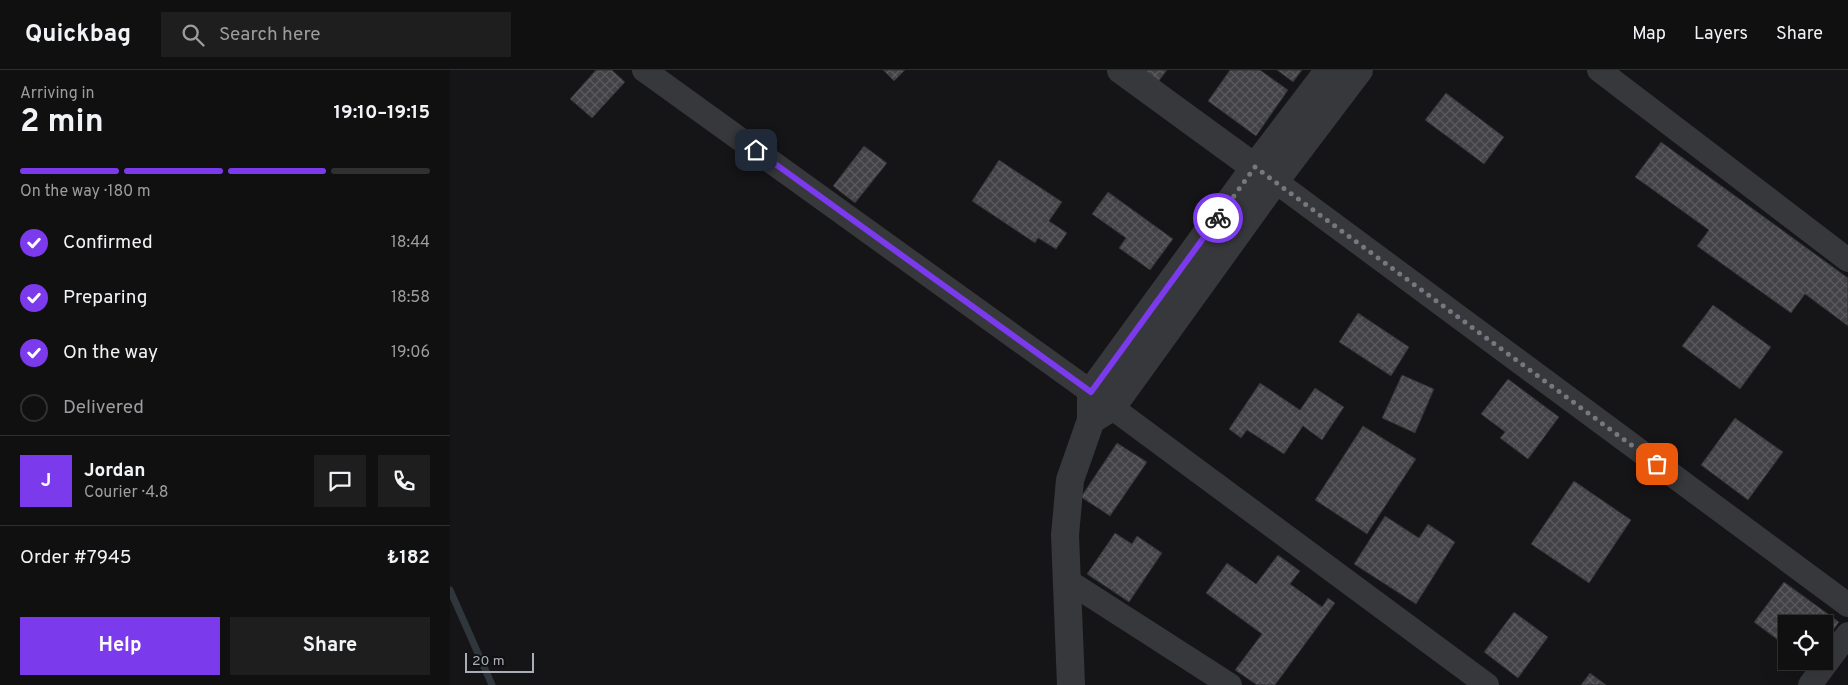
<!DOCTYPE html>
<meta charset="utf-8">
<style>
:root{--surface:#101011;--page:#1e1e1f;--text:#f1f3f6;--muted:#9c9d9f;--line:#303031;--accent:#7c3aed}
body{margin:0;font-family:Overpass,sans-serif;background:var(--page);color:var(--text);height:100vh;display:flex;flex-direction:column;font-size:19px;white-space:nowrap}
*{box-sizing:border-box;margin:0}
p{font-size:16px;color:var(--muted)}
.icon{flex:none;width:28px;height:28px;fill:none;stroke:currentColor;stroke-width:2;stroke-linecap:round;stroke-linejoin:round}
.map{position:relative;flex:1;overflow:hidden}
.drawer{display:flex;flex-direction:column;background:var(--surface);width:450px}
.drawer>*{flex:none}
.tools{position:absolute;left:1328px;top:545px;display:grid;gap:10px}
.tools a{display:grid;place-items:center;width:55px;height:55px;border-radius:0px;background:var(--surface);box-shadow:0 5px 20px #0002,0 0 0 1px var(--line);font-size:25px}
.scale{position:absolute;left:15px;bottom:12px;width:69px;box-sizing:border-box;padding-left:5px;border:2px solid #a9adb6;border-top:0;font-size:14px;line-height:18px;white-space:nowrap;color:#a9adb6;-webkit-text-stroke:4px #101012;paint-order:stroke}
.pin{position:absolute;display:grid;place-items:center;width:42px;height:42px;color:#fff;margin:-21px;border-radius:10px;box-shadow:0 2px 8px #0006}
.courier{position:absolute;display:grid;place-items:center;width:50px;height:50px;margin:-25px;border:4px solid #7c3aed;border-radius:50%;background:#fff;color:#222;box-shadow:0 1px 6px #0007}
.summary em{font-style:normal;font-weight:700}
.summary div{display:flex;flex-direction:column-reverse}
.summary{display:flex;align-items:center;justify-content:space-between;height:85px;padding:0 20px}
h1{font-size:32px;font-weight:700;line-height:38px}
.bar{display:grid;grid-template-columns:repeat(4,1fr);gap:8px 5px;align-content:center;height:60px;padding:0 20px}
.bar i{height:6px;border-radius:4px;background:var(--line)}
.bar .selected{background:var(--accent)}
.bar p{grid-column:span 4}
.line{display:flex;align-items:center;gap:12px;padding:0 20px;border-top:1px solid var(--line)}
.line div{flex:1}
.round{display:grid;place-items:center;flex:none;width:52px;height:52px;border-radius:0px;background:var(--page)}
ol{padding:0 20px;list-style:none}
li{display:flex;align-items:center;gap:15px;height:55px}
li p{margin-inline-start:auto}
li .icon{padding:5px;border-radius:50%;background:var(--accent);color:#fff;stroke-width:4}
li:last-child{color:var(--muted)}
li i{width:28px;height:28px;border:2px solid var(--line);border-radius:50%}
.primary-button{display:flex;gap:10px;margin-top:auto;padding:10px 20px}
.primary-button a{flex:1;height:58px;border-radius:0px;background:var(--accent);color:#fff;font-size:20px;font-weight:700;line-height:58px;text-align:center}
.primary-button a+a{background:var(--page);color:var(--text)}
header{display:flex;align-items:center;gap:30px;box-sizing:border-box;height:70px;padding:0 25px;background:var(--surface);border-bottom:1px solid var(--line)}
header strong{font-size:24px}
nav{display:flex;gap:28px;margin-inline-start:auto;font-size:18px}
.search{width:350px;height:45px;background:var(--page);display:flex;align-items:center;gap:12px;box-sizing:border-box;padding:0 18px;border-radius:0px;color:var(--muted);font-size:19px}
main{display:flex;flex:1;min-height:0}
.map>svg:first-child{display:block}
</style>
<header>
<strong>Quickbag</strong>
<div class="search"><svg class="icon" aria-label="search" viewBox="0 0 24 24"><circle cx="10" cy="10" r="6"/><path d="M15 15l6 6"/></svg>Search here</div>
<nav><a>Map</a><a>Layers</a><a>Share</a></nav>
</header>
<main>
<section class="drawer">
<div class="summary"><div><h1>2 min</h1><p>Arriving in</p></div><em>19:10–19:15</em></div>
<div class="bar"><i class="selected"></i><i class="selected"></i><i class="selected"></i><i></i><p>On the way · 180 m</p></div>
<ol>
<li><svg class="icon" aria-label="check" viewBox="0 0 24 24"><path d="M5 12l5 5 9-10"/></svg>Confirmed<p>18:44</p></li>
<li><svg class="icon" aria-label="check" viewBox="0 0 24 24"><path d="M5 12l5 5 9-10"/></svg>Preparing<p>18:58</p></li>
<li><svg class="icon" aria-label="check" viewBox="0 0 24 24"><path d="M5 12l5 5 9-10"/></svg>On the way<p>19:06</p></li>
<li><i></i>Delivered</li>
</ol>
<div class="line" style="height:90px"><b class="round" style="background:var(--accent);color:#fff">J</b><div><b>Jordan</b><p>Courier · 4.8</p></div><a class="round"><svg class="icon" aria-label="chat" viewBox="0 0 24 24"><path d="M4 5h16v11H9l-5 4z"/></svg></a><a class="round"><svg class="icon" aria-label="phone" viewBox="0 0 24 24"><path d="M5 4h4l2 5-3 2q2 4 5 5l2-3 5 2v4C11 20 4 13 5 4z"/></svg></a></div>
<div class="line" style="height:65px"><div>Order #7945</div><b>₺182</b></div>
<div class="primary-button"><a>Help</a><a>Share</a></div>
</section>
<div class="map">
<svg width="1398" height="615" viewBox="0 0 1398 615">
<defs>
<pattern id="building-cross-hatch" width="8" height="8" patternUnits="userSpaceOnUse" patternTransform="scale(1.25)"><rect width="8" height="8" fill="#434347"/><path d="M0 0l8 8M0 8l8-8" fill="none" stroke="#5b5b5f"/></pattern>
</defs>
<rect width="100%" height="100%" fill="#151517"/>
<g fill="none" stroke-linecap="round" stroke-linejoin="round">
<!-- stream -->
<polyline stroke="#2f363c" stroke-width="7" points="0,520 42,615"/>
</g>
<!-- building -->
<g fill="url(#building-cross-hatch)" stroke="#303033">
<polygon points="146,0 162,0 175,12 142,48 120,29"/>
<polygon points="433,0 455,0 444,11"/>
<polygon points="693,0 717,0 708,12"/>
<polygon points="780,0 810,0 838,20 806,66 758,31"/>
<polygon points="827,0 852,0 843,12"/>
<polygon points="996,23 1054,67 1034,94 975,50"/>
<polygon points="1211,72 1398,208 1398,256 1355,224 1341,243 1247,176 1259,160 1185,107"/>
<polygon points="414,76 437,93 405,133 383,116"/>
<polygon points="549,90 612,132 599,151 617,163 606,179 588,168 585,173 522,131"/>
<polygon points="658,122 723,169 700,200 669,178 676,168 642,144"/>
<polygon points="1263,235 1321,277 1290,319 1232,276"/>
<polygon points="908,243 959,277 941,306 889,272"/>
<polygon points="952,305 984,319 965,363 932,348"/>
<polygon points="1058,309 1109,347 1078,389 1050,368 1055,362 1031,344"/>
<polygon points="810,313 850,340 865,318 894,337 872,370 853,356 834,384 797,360 791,368 779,359"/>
<polygon points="1285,348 1333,382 1298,430 1251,395"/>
<polygon points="913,356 966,389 917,464 865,430"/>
<polygon points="667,373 697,392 660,446 631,427"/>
<polygon points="1124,411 1181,450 1139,513 1081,474"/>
<polygon points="935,446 969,468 978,454 1005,472 966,534 904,494"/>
<polygon points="665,463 682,474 687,466 712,483 679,532 637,504"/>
<polygon points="828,485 850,501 840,514 872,537 878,528 885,533 825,615 807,615 785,600 812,564 756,523 777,493 806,514"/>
<polygon points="1334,512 1389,552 1374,573 1374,554 1336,554 1336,576 1304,552"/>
<polygon points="1064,542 1098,567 1068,608 1034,582"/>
<polygon points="1140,603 1156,615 1131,615"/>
</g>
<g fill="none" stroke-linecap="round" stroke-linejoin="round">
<!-- minor -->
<g stroke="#37383c" stroke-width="24">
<polyline points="194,0 641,322 1037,615"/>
<polyline points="1149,0 1398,190"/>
<polyline points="825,111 1398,535"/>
<polyline points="618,511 780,615"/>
<polyline points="1360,615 1398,564"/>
</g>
<!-- tertiary -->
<g stroke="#37383c" stroke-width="28">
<polyline points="671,0 819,108"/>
<polyline points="641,350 662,337 825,111 909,0"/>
<polyline points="621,615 615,465 620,410 641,350 641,322 805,97 879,0"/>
</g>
</g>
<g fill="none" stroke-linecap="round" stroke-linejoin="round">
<!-- done -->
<polyline stroke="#75787e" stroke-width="5" stroke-dasharray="0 9" points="768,148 805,97 1207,394"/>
<!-- route -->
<polyline stroke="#7c3aed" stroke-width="6" points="306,80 641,322 768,148"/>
</g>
</svg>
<div class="tools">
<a><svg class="icon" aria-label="locate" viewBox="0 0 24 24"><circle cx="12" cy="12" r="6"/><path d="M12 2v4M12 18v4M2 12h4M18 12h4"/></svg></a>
</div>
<div class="scale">20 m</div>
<div class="pin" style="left:1207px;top:394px;background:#ea580c"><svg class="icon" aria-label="bag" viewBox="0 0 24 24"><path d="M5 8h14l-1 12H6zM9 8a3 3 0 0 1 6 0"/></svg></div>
<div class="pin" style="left:306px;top:80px;background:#1f2937"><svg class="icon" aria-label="home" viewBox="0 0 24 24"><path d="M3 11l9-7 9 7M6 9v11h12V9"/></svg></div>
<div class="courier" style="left:768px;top:148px"><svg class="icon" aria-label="bike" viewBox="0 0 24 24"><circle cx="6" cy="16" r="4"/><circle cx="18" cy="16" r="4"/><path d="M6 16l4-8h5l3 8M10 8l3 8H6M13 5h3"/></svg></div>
</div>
</main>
